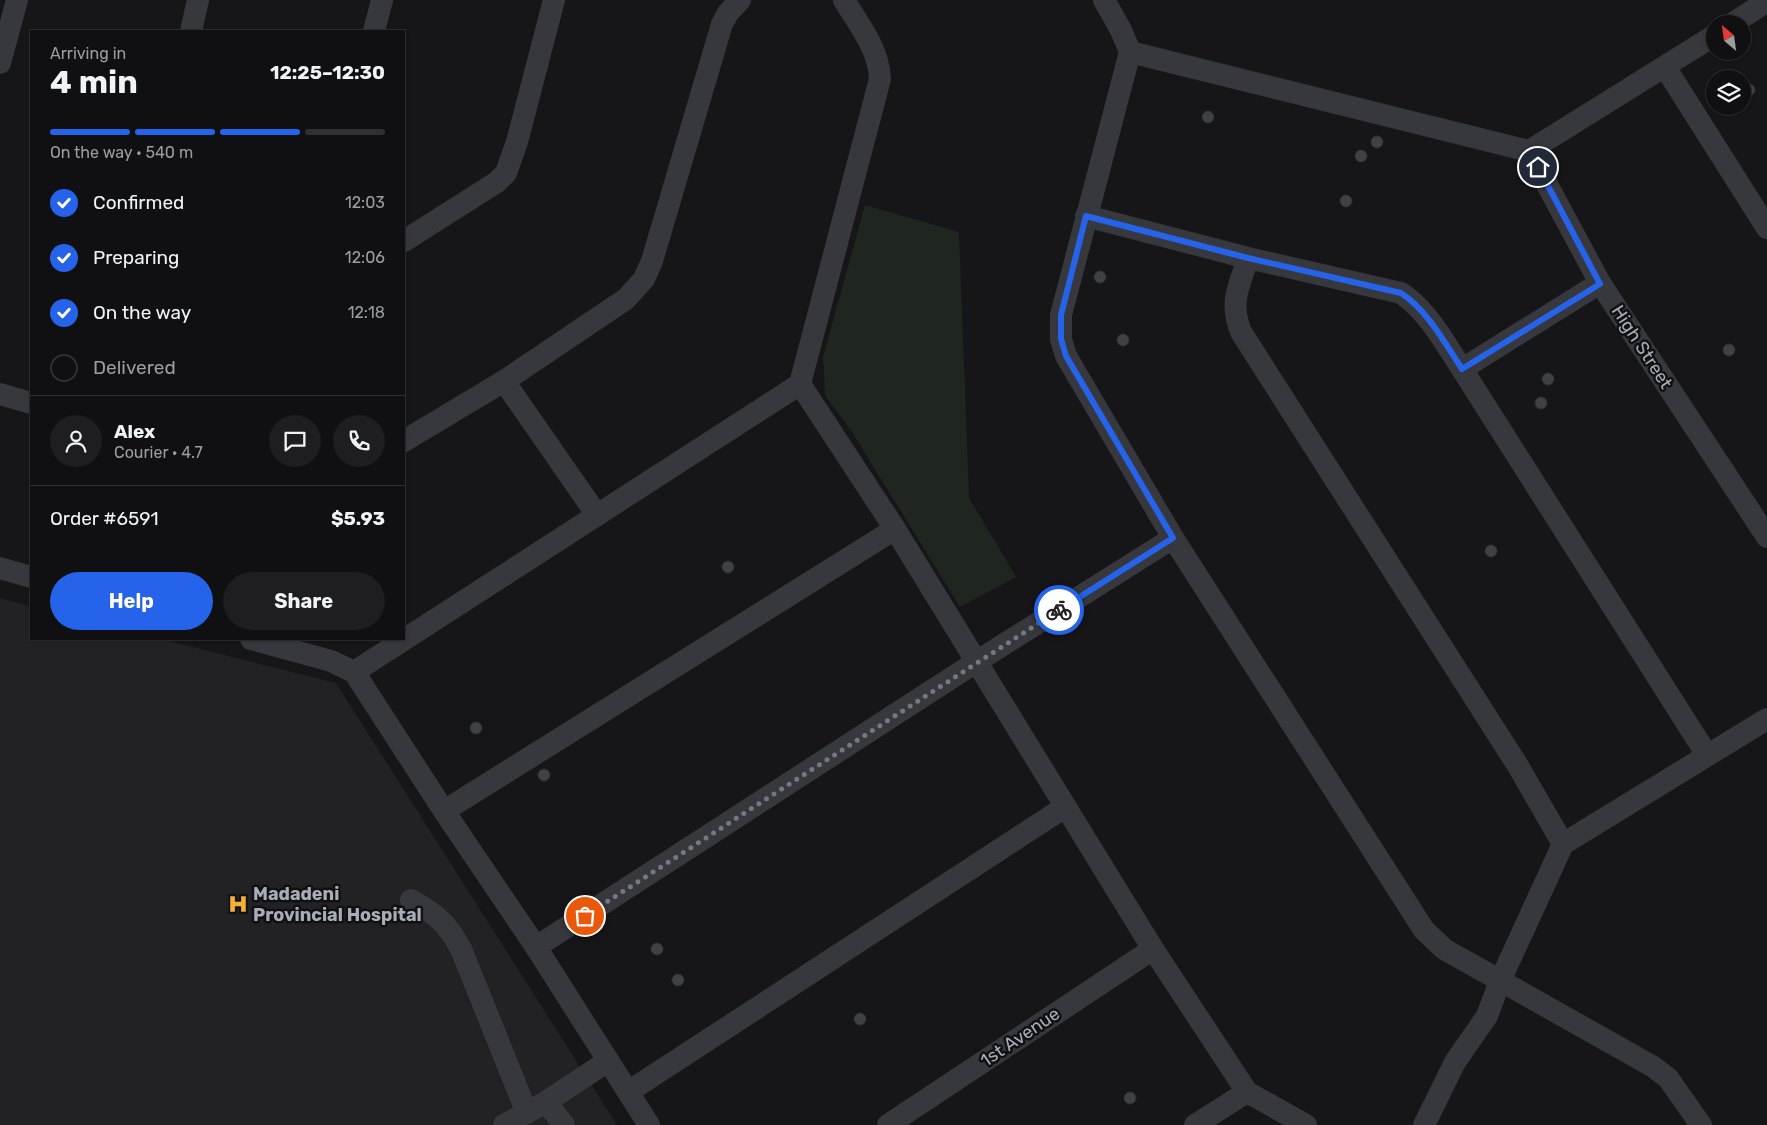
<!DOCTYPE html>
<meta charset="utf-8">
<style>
:root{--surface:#101012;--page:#1e1e20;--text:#f1f3f6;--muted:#9c9d9f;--line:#303032;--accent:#2563eb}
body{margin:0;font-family:Rubik,sans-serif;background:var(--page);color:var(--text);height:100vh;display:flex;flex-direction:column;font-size:19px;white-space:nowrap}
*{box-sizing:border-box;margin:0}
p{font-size:16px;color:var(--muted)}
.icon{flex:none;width:28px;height:28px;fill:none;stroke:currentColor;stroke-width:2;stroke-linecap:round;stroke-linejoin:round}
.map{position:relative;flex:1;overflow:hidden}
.panel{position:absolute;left:30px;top:30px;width:375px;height:610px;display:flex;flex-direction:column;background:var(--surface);border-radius:0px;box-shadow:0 1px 4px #0004,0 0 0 1px var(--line)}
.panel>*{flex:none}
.needle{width:32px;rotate:331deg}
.fabs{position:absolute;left:1706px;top:15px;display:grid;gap:10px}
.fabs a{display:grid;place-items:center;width:45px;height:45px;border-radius:50%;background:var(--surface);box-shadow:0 1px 4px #0004,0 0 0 1px var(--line);font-size:25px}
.pin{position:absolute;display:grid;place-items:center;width:42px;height:42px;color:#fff;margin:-21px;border:2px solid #fff;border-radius:50%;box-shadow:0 1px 5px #0007}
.courier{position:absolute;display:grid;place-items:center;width:50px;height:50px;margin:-25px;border:4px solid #2563eb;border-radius:50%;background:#fff;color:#222;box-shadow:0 1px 6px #0007}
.headline em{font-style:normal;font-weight:700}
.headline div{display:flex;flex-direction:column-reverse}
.headline{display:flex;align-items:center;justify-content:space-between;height:85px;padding:0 20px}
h1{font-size:32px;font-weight:700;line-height:38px}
.bar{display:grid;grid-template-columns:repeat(4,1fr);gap:8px 5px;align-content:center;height:60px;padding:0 20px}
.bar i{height:6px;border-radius:4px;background:var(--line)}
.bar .selected{background:var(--accent)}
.bar p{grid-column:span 4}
.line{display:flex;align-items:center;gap:12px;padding:0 20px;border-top:1px solid var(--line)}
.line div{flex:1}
.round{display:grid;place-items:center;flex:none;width:52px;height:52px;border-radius:26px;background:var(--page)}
ol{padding:0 20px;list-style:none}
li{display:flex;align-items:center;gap:15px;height:55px}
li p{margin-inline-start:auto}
li .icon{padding:5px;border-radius:50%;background:var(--accent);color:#fff;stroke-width:4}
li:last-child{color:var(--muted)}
li i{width:28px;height:28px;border:2px solid var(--line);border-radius:50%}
.primary-button{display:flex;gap:10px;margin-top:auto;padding:10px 20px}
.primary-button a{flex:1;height:58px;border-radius:30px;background:var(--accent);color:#fff;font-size:20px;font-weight:700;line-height:58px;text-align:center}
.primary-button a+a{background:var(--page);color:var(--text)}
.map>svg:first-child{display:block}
</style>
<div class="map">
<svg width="1767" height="1125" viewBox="0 0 1767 1125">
<rect width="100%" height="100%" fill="#161618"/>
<!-- built -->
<polygon fill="#222225" points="0,598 31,606 31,639 161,639 336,683 617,1125 0,1125"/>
<!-- green -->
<polygon fill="#1e261f" points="865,205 959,232 969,498 1016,577 960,607 852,432 825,395 823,357"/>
<!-- building -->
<g fill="#404145" stroke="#303034">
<circle cx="1749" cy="90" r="6"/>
<circle cx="1208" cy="117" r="6"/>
<circle cx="1377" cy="142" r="6"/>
<circle cx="1361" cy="156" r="6"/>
<circle cx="1346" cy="201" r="6"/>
<circle cx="1100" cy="277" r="6"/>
<circle cx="1123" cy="340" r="6"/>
<circle cx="1729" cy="350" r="6"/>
<circle cx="1548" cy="379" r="6"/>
<circle cx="1541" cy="403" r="6"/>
<circle cx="1491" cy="551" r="6"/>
<circle cx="728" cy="567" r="6"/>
<circle cx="476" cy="728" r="6"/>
<circle cx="544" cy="775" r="6"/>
<circle cx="657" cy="949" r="6"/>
<circle cx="678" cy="980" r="6"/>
<circle cx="860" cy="1019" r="6"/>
<circle cx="1130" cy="1098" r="6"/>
</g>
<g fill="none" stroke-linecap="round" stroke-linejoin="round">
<!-- minor -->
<g stroke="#37383d" stroke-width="22">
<polyline points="1104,0 1121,30 1130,52 1061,315 1061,339 1066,356 1173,538 1424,930 1444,949 1652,1066 1668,1078 1701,1125"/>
<polyline points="1732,24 1767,1"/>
<polyline points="191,31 198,0"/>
<polyline points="374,31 382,0"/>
<polyline points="1130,52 1529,151 1715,35"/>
<polyline points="0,63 17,0"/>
<polyline points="1665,67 1767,228"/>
<polyline points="1529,151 1600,283 1767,537"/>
<path d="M1086,216L1248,258L1401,293C1428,311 1444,342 1462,369L1707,755"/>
<polyline points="404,241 497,182 506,173 517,142 554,0"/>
<path d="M1248,258C1239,287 1229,302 1241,332L1518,766L1563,844L1767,719"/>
<polyline points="1462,369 1600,283"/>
<polyline points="504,381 597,515"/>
<polyline points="800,384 895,529 1153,949 1247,1092 1306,1125"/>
<polyline points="0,394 31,403"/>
<polyline points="404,441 504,381 626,299 644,279 652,261 722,24 728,13 740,0"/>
<polyline points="0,568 31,577"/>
<polyline points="251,639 331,661 354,672 444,811 536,947 649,1125"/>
<path d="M354,672L800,384L880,79C879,49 859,25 844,0"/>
<polyline points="444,811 895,529"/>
<path d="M411,900C437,915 447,923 461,949L527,1113"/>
<polyline points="536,947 976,662 1173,538"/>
<polyline points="628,1092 1065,807"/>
<polyline points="546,1102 608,1061"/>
<polyline points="504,1125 546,1102 564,1125"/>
<polyline points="888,1125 1153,949"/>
<polyline points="1195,1125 1247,1092"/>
<polyline points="1424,1125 1455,1062 1487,1016 1500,981 1563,844"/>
</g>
</g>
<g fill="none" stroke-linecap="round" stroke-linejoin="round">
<!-- done -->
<polyline stroke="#757880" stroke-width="5" stroke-dasharray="0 9" points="585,916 1059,610"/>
<!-- route -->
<path stroke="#2563eb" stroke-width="6" d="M1059,610L1173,538L1066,356L1061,339V315L1086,216L1248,258L1401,293C1428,311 1444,342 1462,369L1600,284L1538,167"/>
</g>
<!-- icons -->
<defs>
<symbol id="hospital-bare" viewBox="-9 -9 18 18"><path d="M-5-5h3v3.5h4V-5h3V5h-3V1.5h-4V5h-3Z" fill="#f2b134" stroke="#111113" stroke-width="2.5" paint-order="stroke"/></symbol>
</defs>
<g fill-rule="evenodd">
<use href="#hospital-bare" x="224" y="890" width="28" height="28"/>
</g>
<g text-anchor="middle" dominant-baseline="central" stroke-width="5" stroke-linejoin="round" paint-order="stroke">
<!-- street labels -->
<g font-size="18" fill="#a8adb8" stroke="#111113">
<text transform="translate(1642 347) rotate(57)">High Street</text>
<text transform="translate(1020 1037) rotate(-34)">1st Avenue</text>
</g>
<!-- poi labels -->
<g font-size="18" font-weight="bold" fill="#a8adb8" stroke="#111113" text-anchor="start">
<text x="253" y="894">Madadeni<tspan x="253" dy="21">Provincial Hospital</tspan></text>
</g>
</g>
</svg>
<div class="fabs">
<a><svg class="needle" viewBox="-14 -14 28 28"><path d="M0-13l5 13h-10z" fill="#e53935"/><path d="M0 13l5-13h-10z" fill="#9c9d9f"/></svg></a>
<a><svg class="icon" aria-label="layers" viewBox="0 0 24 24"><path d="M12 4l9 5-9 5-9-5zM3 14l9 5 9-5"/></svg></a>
</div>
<div class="pin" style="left:585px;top:916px;background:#ea580c"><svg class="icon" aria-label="bag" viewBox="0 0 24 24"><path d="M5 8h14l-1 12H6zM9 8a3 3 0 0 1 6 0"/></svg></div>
<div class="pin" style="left:1538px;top:167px;background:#1f2937"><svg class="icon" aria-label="home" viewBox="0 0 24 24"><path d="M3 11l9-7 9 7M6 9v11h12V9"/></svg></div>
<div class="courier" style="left:1059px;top:610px"><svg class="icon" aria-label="bike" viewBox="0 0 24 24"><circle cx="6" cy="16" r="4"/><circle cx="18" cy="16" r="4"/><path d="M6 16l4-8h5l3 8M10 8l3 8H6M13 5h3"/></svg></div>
<section class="panel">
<div class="headline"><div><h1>4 min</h1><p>Arriving in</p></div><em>12:25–12:30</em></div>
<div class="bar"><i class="selected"></i><i class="selected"></i><i class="selected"></i><i></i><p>On the way · 540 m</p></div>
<ol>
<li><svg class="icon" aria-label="check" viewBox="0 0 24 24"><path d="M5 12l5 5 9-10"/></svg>Confirmed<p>12:03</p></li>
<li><svg class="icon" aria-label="check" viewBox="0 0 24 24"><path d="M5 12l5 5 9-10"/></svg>Preparing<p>12:06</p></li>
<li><svg class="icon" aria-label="check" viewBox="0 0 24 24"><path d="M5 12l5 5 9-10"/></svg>On the way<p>12:18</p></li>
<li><i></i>Delivered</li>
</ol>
<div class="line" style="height:90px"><a class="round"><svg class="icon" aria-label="person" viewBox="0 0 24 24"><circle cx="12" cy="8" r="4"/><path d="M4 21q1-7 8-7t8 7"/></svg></a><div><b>Alex</b><p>Courier · 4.7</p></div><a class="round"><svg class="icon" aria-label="chat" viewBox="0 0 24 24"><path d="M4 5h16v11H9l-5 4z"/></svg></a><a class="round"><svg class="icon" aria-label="phone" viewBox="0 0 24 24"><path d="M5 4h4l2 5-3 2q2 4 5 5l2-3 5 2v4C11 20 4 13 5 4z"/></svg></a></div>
<div class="line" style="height:65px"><div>Order #6591</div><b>$5.93</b></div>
<div class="primary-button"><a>Help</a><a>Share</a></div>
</section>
</div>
